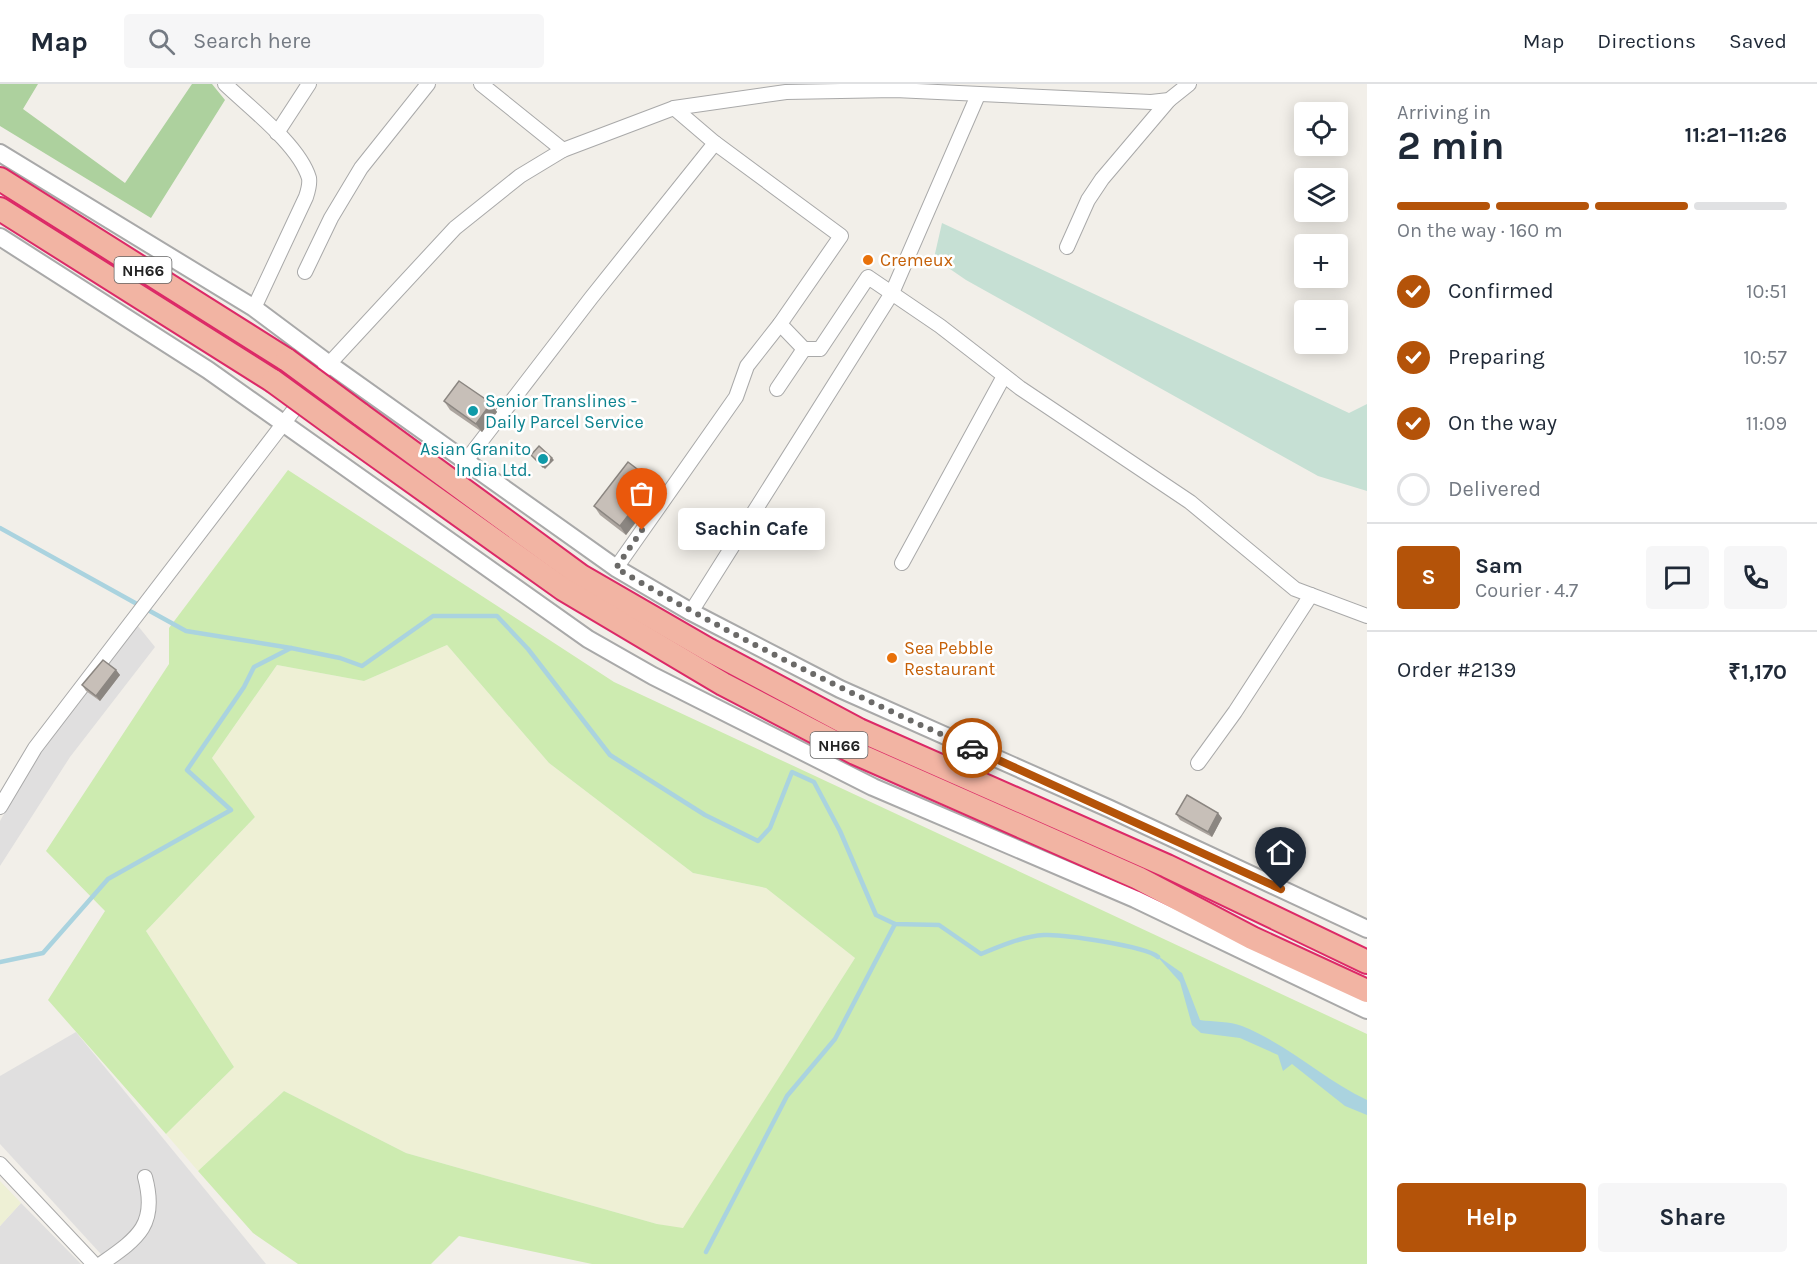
<!DOCTYPE html>
<meta charset="utf-8">
<style>
:root{--surface:#fff;--page:#f6f6f7;--text:#1f2937;--muted:#747a83;--line:#e0e1e3;--accent:#b45309}
body{margin:0;font-family:Karla,sans-serif;background:var(--page);color:var(--text);height:100vh;display:flex;flex-direction:column;font-size:22px;white-space:nowrap}
*{box-sizing:border-box;margin:0}
p{font-size:20px;color:var(--muted)}
.icon{flex:none;width:33px;height:33px;fill:none;stroke:currentColor;stroke-width:2;stroke-linecap:round;stroke-linejoin:round}
.map{position:relative;flex:1;overflow:hidden}
.panel{display:flex;flex-direction:column;background:var(--surface);width:450px}
.panel>*{flex:none}
.tools{position:absolute;left:1294px;top:18px;display:grid;gap:12px}
.tools a{display:grid;place-items:center;width:54px;height:54px;border-radius:6px;background:var(--surface);box-shadow:0 3px 15px #0003;font-size:30px}
.pin{position:absolute;display:grid;place-items:center;width:51px;height:51px;color:#fff;margin:-62px -26px;border-radius:50% 50% 50% 0;rotate:-45deg;box-shadow:0 0 6px #0007}
.pin .icon{rotate:45deg}
.courier{position:absolute;display:grid;place-items:center;width:60px;height:60px;margin:-30px;border:4px solid #b45309;border-radius:50%;background:#fff;color:#222;box-shadow:0 2px 8px #0007}
.bubble{position:absolute;height:42px;border-radius:6px;background:var(--surface);box-shadow:0 3px 15px #0003;font-size:20px;font-weight:700;line-height:42px;text-align:center}
.head em{font-style:normal;font-weight:700}
.head div{display:flex;flex-direction:column-reverse}
.head{display:flex;align-items:center;justify-content:space-between;height:102px;padding:0 30px}
h1{font-size:39px;font-weight:700;line-height:45px}
.bar{display:grid;grid-template-columns:repeat(4,1fr);gap:9px 6px;align-content:center;height:72px;padding:0 30px}
.bar i{height:8px;border-radius:4px;background:var(--line)}
.bar .active{background:var(--accent)}
.bar p{grid-column:span 4}
.line{display:flex;align-items:center;gap:15px;padding:0 30px;border-top:2px solid var(--line)}
.line div{flex:1}
.round{display:grid;place-items:center;flex:none;width:63px;height:63px;border-radius:6px;background:var(--page)}
ol{padding:0 30px;list-style:none}
li{display:flex;align-items:center;gap:18px;height:66px}
li p{margin-inline-start:auto}
li .icon{padding:6px;border-radius:50%;background:var(--accent);color:#fff;stroke-width:4}
li:last-child{color:var(--muted)}
li i{width:33px;height:33px;border:3px solid var(--line);border-radius:50%}
.action{display:flex;gap:12px;margin-top:auto;padding:12px 30px}
.action a{flex:1;height:69px;border-radius:6px;background:var(--accent);color:#fff;font-size:24px;font-weight:700;line-height:69px;text-align:center}
.action a+a{background:var(--page);color:var(--text)}
header{display:flex;align-items:center;gap:36px;box-sizing:border-box;height:84px;padding:0 30px;background:var(--surface);border-bottom:2px solid var(--line)}
header strong{font-size:28px}
nav{display:flex;gap:33px;margin-inline-start:auto;font-size:21px}
.search{width:420px;height:54px;background:var(--page);display:flex;align-items:center;gap:15px;box-sizing:border-box;padding:0 21px;border-radius:6px;color:var(--muted);font-size:22px}
main{display:flex;flex:1;min-height:0}
.map>svg:first-child{display:block}
</style>
<header>
<strong>Map</strong>
<div class="search"><svg class="icon" aria-label="search" viewBox="0 0 24 24"><circle cx="10" cy="10" r="6"/><path d="M15 15l6 6"/></svg>Search here</div>
<nav><a>Map</a><a>Directions</a><a>Saved</a></nav>
</header>
<main>
<div class="map">
<svg width="1367" height="1180" viewBox="0 0 1367 1180">
<rect width="100%" height="100%" fill="#f2efe9"/>
<!-- residential -->
<g fill="#e0dfdf">
<polygon points="138,542 155,563 70,673 0,782 0,737 29,684"/>
<polygon points="76,948 266,1180 110,1180 0,1060 0,992"/>
<polygon points="21,1119 81,1180 0,1180 0,1142"/>
</g>
<!-- farmland -->
<g fill="#eef0d5">
<polygon points="447,561 549,679 693,789 766,804 855,874 683,1145 657,1140 406,1069 284,1007 198,1087 166,1050 234,983 146,847 255,733 212,674 277,581 364,597"/>
<polygon points="0,1097 21,1119 0,1142"/>
</g>
<!-- grass -->
<polygon fill="#cdebb0" points="288,386 614,598 1367,950 1367,1180 592,1180 459,1152 431,1180 298,1180 253,1149 198,1087 284,1007 406,1069 657,1140 683,1144 855,874 766,804 693,789 549,679 447,561 364,597 277,581 212,674 255,733 146,847 234,983 166,1050 48,916 105,827 46,767 169,580 169,544"/>
<!-- forest -->
<polygon fill="#add19e" points="0,0 38,0 23,25 125,99 192,0 212,0 225,16 151,134 0,42"/>
<!-- wetland -->
<polygon fill="#c6e0d4" points="942,139 1349,329 1367,320 1367,407 1318,392 966,196 934,174"/>
<!-- water -->
<path fill="#aad3df" d="M1155,870L1182,889L1200,936C1213,938 1230,937 1242,942C1289,961 1323,995 1367,1016V1031L1345,1022L1292,980L1283,987L1278,971L1240,954L1201,949L1192,941L1180,898Z"/>
<g fill="none" stroke-linecap="round" stroke-linejoin="round">
<!-- stream -->
<g stroke="#aad3df" stroke-width="4.5">
<polyline points="0,444 137,520"/>
<path d="M148,526L186,547L291,564L340,574L362,582L433,532H497L528,565L610,671L705,731L758,757L770,744L792,688L814,698L840,747L876,831L895,840L939,841L981,870C1000,862 1024,852 1044,851C1062,850 1146,862 1158,873"/>
<polyline points="0,878 43,869 108,795 231,726 187,686 244,603 254,583 291,564"/>
<polyline points="706,1168 787,1012 835,955 895,840"/>
</g>
<defs>
<g id="minor">
<path d="M225,0C250,24 299,61 309,94C310,100 308,107 306,113L254,224"/>
<polyline points="481,0 563,66"/>
<polyline points="277,49 309,0"/>
<polyline points="1067,163 1088,116 1102,95 1169,16"/>
<polyline points="305,188 331,134 361,84 428,0"/>
<polyline points="804,265 820,265 868,193 940,242 1020,304 1190,418 1295,505 1367,532"/>
<polyline points="777,305 804,265 780,240"/>
<polyline points="465,378 591,214 715,59 674,24"/>
<polyline points="902,479 1004,292"/>
<polyline points="616,484 736,313 747,282 780,240 841,152 715,59"/>
<polyline points="691,528 892,209 978,11"/>
<polyline points="1198,679 1235,628 1311,511"/>
<polyline points="0,723 35,664 329,280 455,144 520,92 563,66 674,24 786,8 895,6 1151,18 1169,16 1189,0"/>
<polyline points="0,1080 94,1180"/>
<path d="M101,1180C138,1154 158,1141 145,1093"/>
</g>
<g id="tertiary">
<polyline points="0,69 254,224 329,280 616,484 691,528 840,605 1110,725 1367,845"/>
<polyline points="0,153 208,286 588,555 653,592 873,703 1135,815 1367,926"/>
</g>
<g id="trunk">
<polyline points="0,95 287,276"/>
<polyline points="0,125 273,297"/>
<polyline points="360,330 581,492 709,566 859,646 1167,782 1367,878"/>
<polyline points="347,351 563,505 723,600 855,669 1138,794 1252,854 1367,907"/>
</g>
</defs>
<!-- minor casing -->
<use href="#minor" stroke="#a9a9a9" stroke-width="16"/>
<!-- tertiary casing -->
<use href="#tertiary" stroke="#a9a9a9" stroke-width="20"/>
<!-- trunk casing -->
<use href="#trunk" stroke="#dc2a67" stroke-width="26"/>
<!-- minor -->
<use href="#minor" stroke="#fff" stroke-width="14"/>
<!-- tertiary -->
<use href="#tertiary" stroke="#fff" stroke-width="16"/>
<!-- trunk -->
<use href="#trunk" stroke="#f2b4a3" stroke-width="22"/>
<defs>
<g id="trunk-bridge">
<polyline points="287,276 360,330"/>
<polyline points="273,297 347,351"/>
</g>
</defs>
<!-- trunk-bridge casing -->
<use href="#trunk-bridge" stroke="#dc2a67" stroke-width="26" stroke-linecap="butt"/>
<!-- trunk-bridge -->
<use href="#trunk-bridge" stroke="#f2b4a3" stroke-width="22"/>
</g>
<!-- wall -->
<g fill="#aba49e">
<polygon points="444,317 491,319 497,328 482,348 450,326"/>
<polygon points="654,398 660,407 626,451 600,431 594,422"/>
<polygon points="116,586 120,591 100,617 86,607 82,601"/>
<polygon points="1176,730 1222,734 1212,753 1180,736"/>
</g>
<!-- shaded-wall -->
<g fill="#8b8681">
<polygon points="491,319 497,328 482,348 476,340"/>
<polygon points="552,374 554,376 545,385 543,383"/>
<polygon points="654,398 660,407 626,451 620,442"/>
<polygon points="116,586 120,591 100,617 96,612"/>
<polygon points="1218,729 1222,734 1212,753 1208,748"/>
</g>
<!-- building -->
<g fill="#c7bfb8" stroke="#8b8681" stroke-width="1.5">
<polygon points="459,297 491,319 476,340 444,317"/>
<polygon points="539,362 552,374 543,383 531,371"/>
<polygon points="628,378 654,398 620,442 594,422"/>
<polygon points="103,576 116,586 96,612 82,601"/>
<polygon points="1187,711 1218,729 1208,748 1176,730"/>
</g>
<g fill="none" stroke-linecap="round" stroke-linejoin="round">
<!-- done -->
<path stroke="#6b6a68" stroke-width="6" stroke-dasharray="0 10.8" d="M642,446L616,484C731,552 850,610 972,664"/>
<!-- route -->
<polyline stroke="#b45309" stroke-width="8" points="972,664 1281,805"/>
</g>
<!-- markers -->
<g fill="#e8710a" stroke="#fff" stroke-width="2">
<circle cx="868" cy="176" r="6"/>
<circle cx="892" cy="574" r="6"/>
</g>
<g fill="#0f9aa8" stroke="#fff" stroke-width="2">
<circle cx="473" cy="327" r="6"/>
<circle cx="543" cy="375" r="6"/>
</g>
<g text-anchor="middle" dominant-baseline="central" stroke-width="5" stroke-linejoin="round" paint-order="stroke">
<!-- shield labels -->
<g fill="#fff" stroke="#646464" stroke-width="1.5">
<rect x="114.5" y="173" width="57" height="26" rx="4.5"/>
<rect x="810.5" y="648" width="57" height="26" rx="4.5"/>
</g>
<g font-size="16" font-weight="bold" fill="#222">
<text x="143" y="186">NH66</text>
<text x="839" y="661">NH66</text>
</g>
<!-- food labels -->
<g font-size="18" fill="#c56008" stroke="#fff" text-anchor="start">
<text x="880" y="176">Cremeux</text>
<text x="904" y="564">Sea Pebble<tspan x="904" dy="21">Restaurant</tspan></text>
</g>
<!-- culture labels -->
<g font-size="18" fill="#0d838f" stroke="#fff" text-anchor="start">
<text x="485" y="317">Senior Translines -<tspan x="485" dy="21">Daily Parcel Service</tspan></text>
<text x="531" y="365" text-anchor="end">Asian Granito<tspan x="531" dy="21">India Ltd.</tspan></text>
</g>
</g>
</svg>
<div class="tools">
<a><svg class="icon" aria-label="locate" viewBox="0 0 24 24"><circle cx="12" cy="12" r="6"/><path d="M12 2v4M12 18v4M2 12h4M18 12h4"/></svg></a>
<a><svg class="icon" aria-label="layers" viewBox="0 0 24 24"><path d="M12 4l9 5-9 5-9-5zM3 14l9 5 9-5"/></svg></a>
<a>+</a>
<a>−</a>
</div>
<div class="pin" style="left:642px;top:446px;background:#ea580c"><svg class="icon" aria-label="bag" viewBox="0 0 24 24"><path d="M5 8h14l-1 12H6zM9 8a3 3 0 0 1 6 0"/></svg></div>
<div class="pin" style="left:1281px;top:805px;background:#1f2937"><svg class="icon" aria-label="home" viewBox="0 0 24 24"><path d="M3 11l9-7 9 7M6 9v11h12V9"/></svg></div>
<div class="courier" style="left:972px;top:664px"><svg class="icon" aria-label="car" viewBox="0 0 24 24"><path d="M5 17H2v-5l4-1 3-4h7l3 4 3 1v5h-3M9 17h6M6 11h13"/><circle cx="7" cy="17" r="2"/><circle cx="17" cy="17" r="2"/></svg></div>
<div class="bubble" style="left:678px;top:424px;width:147px">Sachin Cafe</div>
</div>
<section class="panel">
<div class="head"><div><h1>2 min</h1><p>Arriving in</p></div><em>11:21–11:26</em></div>
<div class="bar"><i class="active"></i><i class="active"></i><i class="active"></i><i></i><p>On the way · 160 m</p></div>
<ol>
<li><svg class="icon" aria-label="check" viewBox="0 0 24 24"><path d="M5 12l5 5 9-10"/></svg>Confirmed<p>10:51</p></li>
<li><svg class="icon" aria-label="check" viewBox="0 0 24 24"><path d="M5 12l5 5 9-10"/></svg>Preparing<p>10:57</p></li>
<li><svg class="icon" aria-label="check" viewBox="0 0 24 24"><path d="M5 12l5 5 9-10"/></svg>On the way<p>11:09</p></li>
<li><i></i>Delivered</li>
</ol>
<div class="line" style="height:108px"><b class="round" style="background:var(--accent);color:#fff">S</b><div><b>Sam</b><p>Courier · 4.7</p></div><a class="round"><svg class="icon" aria-label="chat" viewBox="0 0 24 24"><path d="M4 5h16v11H9l-5 4z"/></svg></a><a class="round"><svg class="icon" aria-label="phone" viewBox="0 0 24 24"><path d="M5 4h4l2 5-3 2q2 4 5 5l2-3 5 2v4C11 20 4 13 5 4z"/></svg></a></div>
<div class="line" style="height:78px"><div>Order #2139</div><b>₹1,170</b></div>
<div class="action"><a>Help</a><a>Share</a></div>
</section>
</main>
